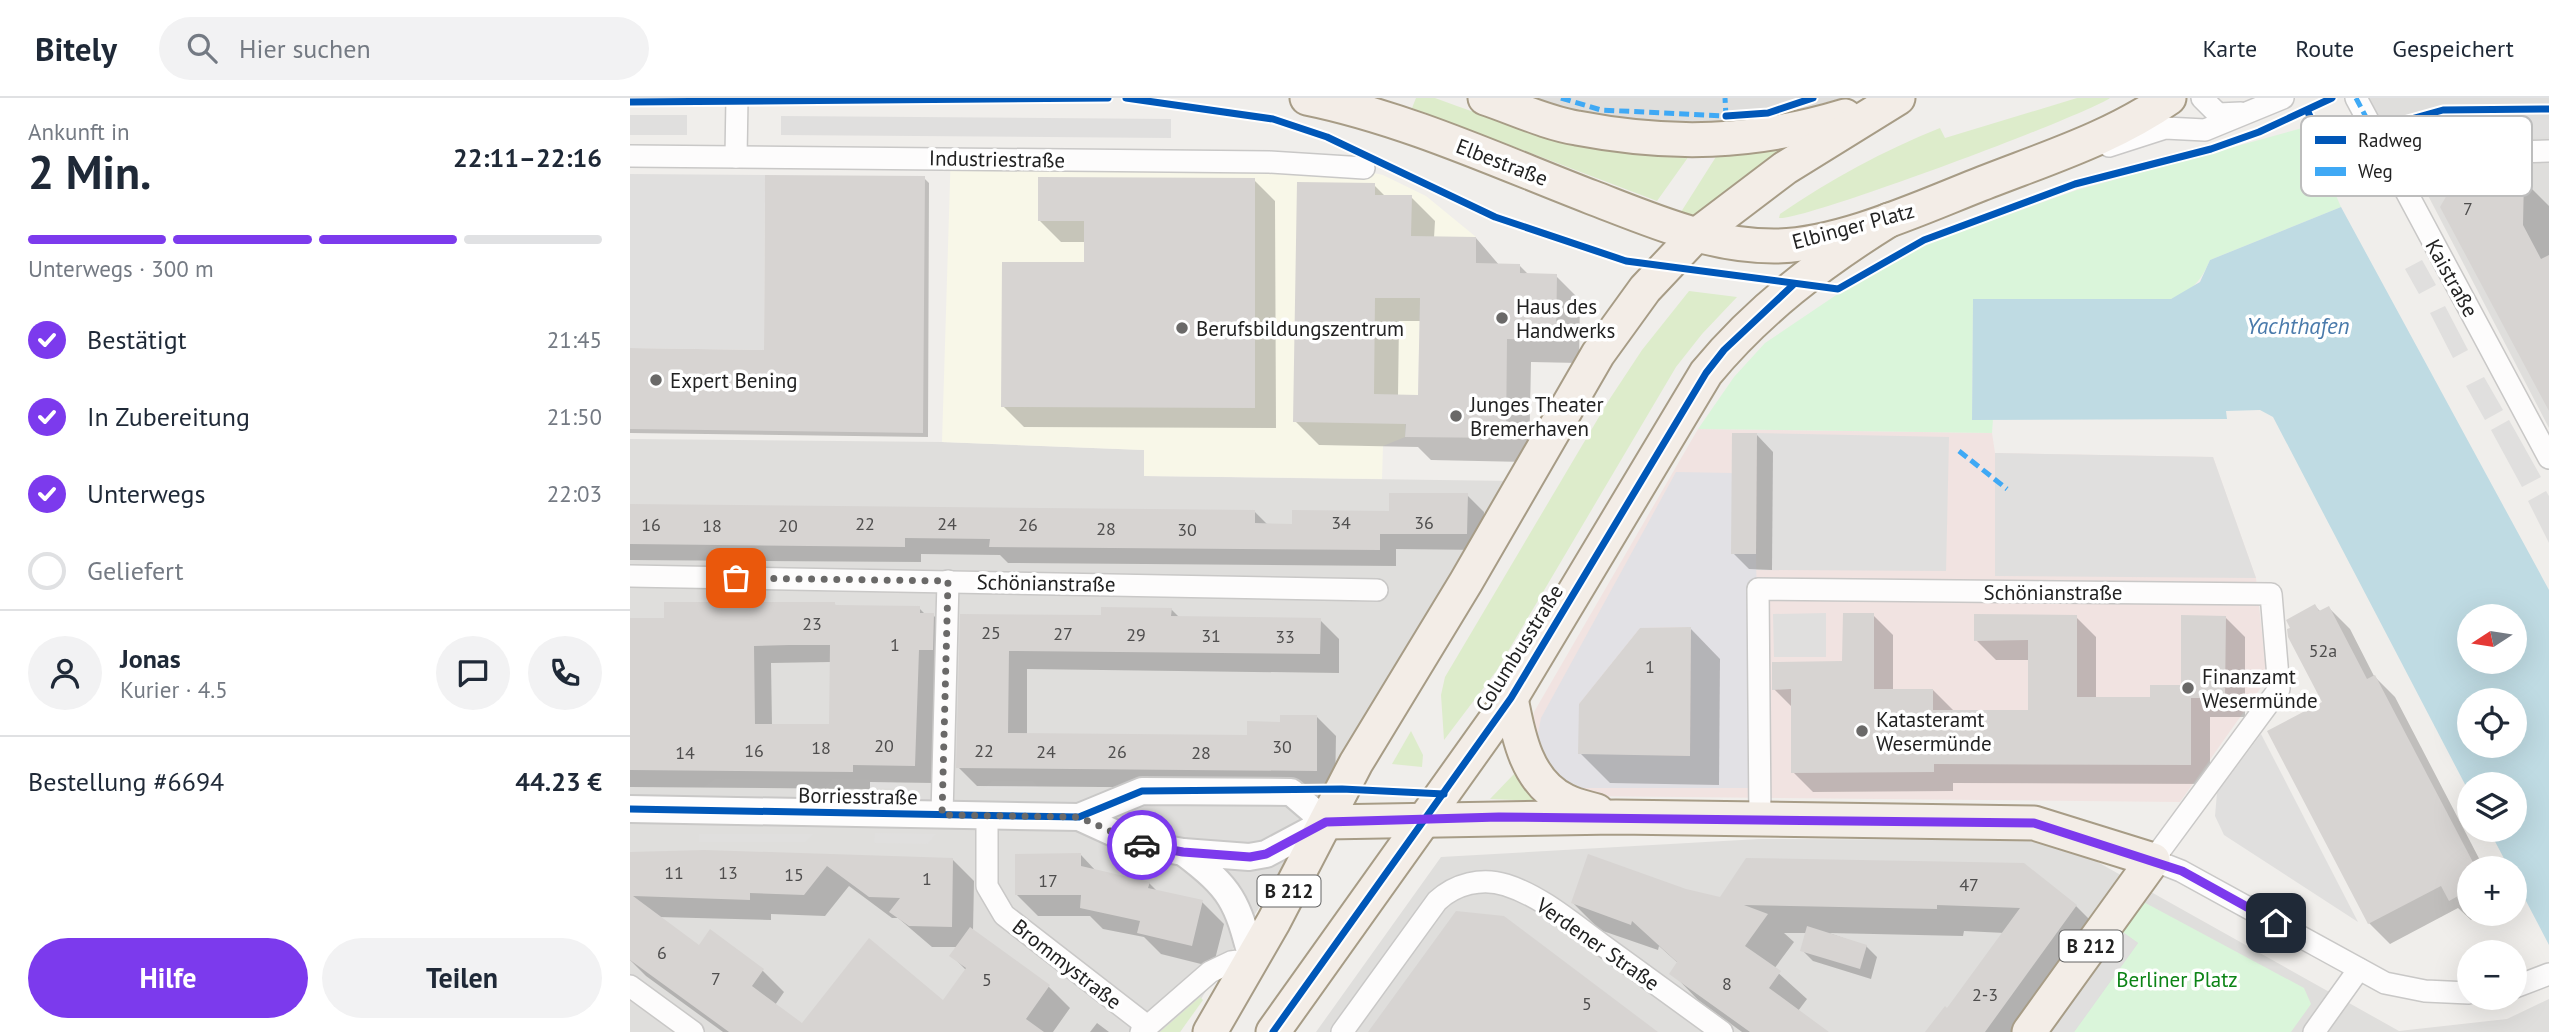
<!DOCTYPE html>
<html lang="de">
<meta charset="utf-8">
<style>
:root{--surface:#fff;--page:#f2f2f3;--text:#1f2937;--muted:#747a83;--line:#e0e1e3;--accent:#7c3aed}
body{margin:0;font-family:"PT Sans",sans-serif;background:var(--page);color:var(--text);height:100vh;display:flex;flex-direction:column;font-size:26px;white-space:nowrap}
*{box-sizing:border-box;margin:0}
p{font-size:23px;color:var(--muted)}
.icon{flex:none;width:38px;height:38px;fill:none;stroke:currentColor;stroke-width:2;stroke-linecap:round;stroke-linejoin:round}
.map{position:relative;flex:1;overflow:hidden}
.side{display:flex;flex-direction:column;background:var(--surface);width:630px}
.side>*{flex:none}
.needle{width:46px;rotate:258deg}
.controls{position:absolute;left:1827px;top:506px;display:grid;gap:14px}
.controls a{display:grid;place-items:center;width:70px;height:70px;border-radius:50%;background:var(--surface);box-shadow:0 7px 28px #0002;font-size:35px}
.pin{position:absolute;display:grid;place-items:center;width:60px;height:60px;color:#fff;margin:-30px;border-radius:14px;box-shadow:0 4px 10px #0006}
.courier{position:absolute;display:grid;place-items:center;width:70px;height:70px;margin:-35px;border:5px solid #7c3aed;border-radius:50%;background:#fff;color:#222;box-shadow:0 2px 9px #0007}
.overview em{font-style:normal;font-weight:700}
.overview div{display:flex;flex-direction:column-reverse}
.overview{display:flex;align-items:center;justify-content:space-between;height:119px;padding:0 28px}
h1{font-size:46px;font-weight:700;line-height:52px}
.bar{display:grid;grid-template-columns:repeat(4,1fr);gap:10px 7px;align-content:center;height:84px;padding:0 28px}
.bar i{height:9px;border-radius:5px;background:var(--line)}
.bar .current{background:var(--accent)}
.bar p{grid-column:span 4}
.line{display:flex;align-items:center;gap:18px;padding:0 28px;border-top:2px solid var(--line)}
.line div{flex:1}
.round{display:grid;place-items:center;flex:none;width:74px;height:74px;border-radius:37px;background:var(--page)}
ol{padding:0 28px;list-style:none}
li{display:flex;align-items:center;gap:21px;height:77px}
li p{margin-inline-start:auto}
li .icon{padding:7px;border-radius:50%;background:var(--accent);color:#fff;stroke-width:4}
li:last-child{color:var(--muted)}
li i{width:38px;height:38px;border:4px solid var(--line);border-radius:50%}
.action{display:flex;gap:14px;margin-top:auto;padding:14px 28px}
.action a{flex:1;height:80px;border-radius:42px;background:var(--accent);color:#fff;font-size:28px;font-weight:700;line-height:80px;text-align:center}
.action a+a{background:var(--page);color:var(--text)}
header{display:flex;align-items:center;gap:42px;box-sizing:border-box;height:98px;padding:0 35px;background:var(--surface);border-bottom:2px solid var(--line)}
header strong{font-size:33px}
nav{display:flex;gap:38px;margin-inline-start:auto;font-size:24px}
.search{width:490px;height:63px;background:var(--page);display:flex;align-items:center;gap:18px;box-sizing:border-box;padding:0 24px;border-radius:38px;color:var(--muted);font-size:26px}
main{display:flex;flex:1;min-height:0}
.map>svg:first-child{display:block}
</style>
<header>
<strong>Bitely</strong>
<div class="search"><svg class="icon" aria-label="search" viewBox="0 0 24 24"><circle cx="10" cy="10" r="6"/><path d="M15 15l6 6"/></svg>Hier suchen</div>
<nav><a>Karte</a><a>Route</a><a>Gespeichert</a></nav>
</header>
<main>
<section class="side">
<div class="overview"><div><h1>2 Min.</h1><p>Ankunft in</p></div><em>22:11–22:16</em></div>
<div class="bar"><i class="current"></i><i class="current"></i><i class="current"></i><i></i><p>Unterwegs · 300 m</p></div>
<ol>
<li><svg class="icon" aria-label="check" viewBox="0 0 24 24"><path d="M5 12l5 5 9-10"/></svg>Bestätigt<p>21:45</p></li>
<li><svg class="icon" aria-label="check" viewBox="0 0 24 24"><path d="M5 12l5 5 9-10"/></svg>In Zubereitung<p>21:50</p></li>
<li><svg class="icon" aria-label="check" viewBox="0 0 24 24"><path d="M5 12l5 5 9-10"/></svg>Unterwegs<p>22:03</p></li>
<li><i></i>Geliefert</li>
</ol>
<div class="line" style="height:126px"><a class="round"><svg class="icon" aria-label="person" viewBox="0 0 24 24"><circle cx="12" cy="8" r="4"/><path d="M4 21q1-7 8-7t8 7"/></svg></a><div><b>Jonas</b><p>Kurier · 4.5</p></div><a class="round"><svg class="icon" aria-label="chat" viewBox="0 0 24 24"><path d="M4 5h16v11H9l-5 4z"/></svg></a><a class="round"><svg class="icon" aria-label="phone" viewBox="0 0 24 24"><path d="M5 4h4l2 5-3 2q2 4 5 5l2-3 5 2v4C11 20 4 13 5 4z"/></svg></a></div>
<div class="line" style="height:91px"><div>Bestellung #6694</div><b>44.23 €</b></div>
<div class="action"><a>Hilfe</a><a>Teilen</a></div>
</section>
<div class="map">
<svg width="1919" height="934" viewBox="0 0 1919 934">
<rect width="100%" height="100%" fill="#f0eeeb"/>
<!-- residential -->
<g fill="#dfdedc">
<polygon points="894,0 1211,0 1112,29 987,24"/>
<polygon points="1730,0 1919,0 1919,330 1791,84"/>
<polygon points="0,341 312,344 514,352 514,378 885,383 695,706 550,934 0,934"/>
<polygon points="1129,741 1403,742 1455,757 1769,933 1877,921 1919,901 1919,934 686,934 811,759"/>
</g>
<!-- commercial -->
<polygon fill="#f1e3e1" points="1068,331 1362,335 1365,355 1583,359 1626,480 1637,581 1550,704 947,698 899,641 904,614"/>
<!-- education -->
<polygon fill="#f8f7e8" points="321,51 638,52 753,77 796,98 846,139 846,173 819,201 790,201 788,297 776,297 775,339 753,348 752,381 514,378 514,352 312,344"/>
<!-- grass -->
<g fill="#ddeccb">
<path d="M786,0H805C887,30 971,61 1059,58L1027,103L782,10Z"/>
<path d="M1447,0H1480C1452,19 1171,124 1149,120L1150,116C1201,81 1253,53 1310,30L1315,40Z"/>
<polygon points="1158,44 1158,49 1114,78 1069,114 1065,117 1051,114 1089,54"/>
<polygon points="1059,193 1107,199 1072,236 1046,269 867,572 814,642 811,597 815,579 979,302 1012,252"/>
<polygon points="781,633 793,657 792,669 762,666"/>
<polygon points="884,676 912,703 860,701"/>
<polygon points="570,899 573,902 550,934 530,934"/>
</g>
<!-- park -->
<g fill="#daf5da">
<path d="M1676,29L1711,109L1580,162C1571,183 1563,192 1541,201L1343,202L1342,322L1363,321L1362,335L1068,331L1104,279L1135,245L1227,183L1299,145L1447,92Z"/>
<polygon points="1508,801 1674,890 1681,906 1661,934 1444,934 1508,845 1487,830"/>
</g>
<!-- parking -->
<g fill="#e0dfde">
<rect x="0" y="17" width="57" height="20"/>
<polygon points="151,18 541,21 541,40 151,37"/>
<polygon points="1919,21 1919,39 1842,41 1776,53 1769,36 1821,23"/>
<polygon points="0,76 135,77 134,252 0,250"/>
<polygon points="1792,162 1806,187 1789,196 1775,171"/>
<polygon points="1815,208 1838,252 1823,260 1800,215"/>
<polygon points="1854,279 1873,312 1855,322 1836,288"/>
<polygon points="1879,322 1911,379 1892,389 1861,332"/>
<polygon points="1127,335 1319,339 1316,473 1126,472"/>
<polygon points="1365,355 1583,359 1626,480 1365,478"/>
<polygon points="1916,393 1919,398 1919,445 1898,403"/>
<polygon points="1196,515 1196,559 1144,559 1143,516"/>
<polygon points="1631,636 1728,824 1594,737 1585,718 1587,695"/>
<polygon points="85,681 180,682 187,690 74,689"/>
<polygon points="202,681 263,682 271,690 194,690"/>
<polygon points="362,683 403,683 409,690 353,691"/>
<polygon points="245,735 306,736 298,746 244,745"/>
<polygon points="69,736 183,736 175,744 69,744"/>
<polygon points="1487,830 1508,845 1444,934 1413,934"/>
</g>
<!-- plaza -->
<path fill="#e2e1e5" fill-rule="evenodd" d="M1046,374L1102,375V456H1126L1130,690H949L928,683L912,657L907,640L911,620ZM1061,529L1060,658L949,655V606L1010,530Z"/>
<!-- water -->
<path fill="#bfdbe3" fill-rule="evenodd" d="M1711,109L1919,492V847L1885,782V770H1879L1859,732H1885V686H1839V694L1643,319L1630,312L1596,313L1597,321L1342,322L1343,201H1541L1570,184L1580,162ZM1839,518H1885V564H1839ZM1839,602H1885V648H1839Z"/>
<!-- shadow -->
<g fill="#0003" fill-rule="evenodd">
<polygon points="294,80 299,85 298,339 0,335 0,252 136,253"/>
<polygon points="624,82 645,103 646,330 394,329 373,308 456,166 456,144 431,144 409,122"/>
<polygon points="1893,82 1919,108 1919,301 1812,109"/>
<path d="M744,87L756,99H781L805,123L804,140H846L870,168H890L899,177L926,178L950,202L949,265L901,264L899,364L801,362L788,349L689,347L665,323ZM769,223H791L790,298H768Z"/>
<polygon points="1127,337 1143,354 1142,472 1119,471 1103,455"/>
<polygon points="837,397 854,414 853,452 766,451 766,468 378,465 370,457 291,456 291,464 0,462 0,408 624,413 638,427 663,427 760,415"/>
<path d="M204,506L207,508L289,510L296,517H303L321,535L303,685L240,684V691L0,689V521L36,522ZM201,564V628H142L141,565Z"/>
<polygon points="1685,508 1691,514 1699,510 1720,531 1744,578 1765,599 1854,770 1839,770 1839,816 1854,816 1841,822 1828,810 1760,846 1739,825 1694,605"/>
<polygon points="541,511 550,520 690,522 709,541 709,575 397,571 397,637 618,639 652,625 687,619 706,638 705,691 347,688 328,669 332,517 473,519"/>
<polygon points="1243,517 1263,537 1263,592 1303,592 1323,612 1399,614 1400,562 1366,562 1346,542 1446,519 1466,539 1466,601 1522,601 1553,589 1595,519 1615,539 1615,619 1580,619 1580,686 1323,685 1323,693 1183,694 1163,674 1163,610 1144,591 1214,565"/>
<polygon points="1061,531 1090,561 1089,687 980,685 950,655"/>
<path d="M0,756L322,761L344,783L343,833L419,889L440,910L423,934H93L16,878L0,862ZM219,788L262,820H268L302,849H327L321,857L336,872L313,905L173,927L145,907L154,894L133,873L80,834L69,849L28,819L141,822V816L195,818Z"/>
<polygon points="451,757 466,773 519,785 527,793 572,804 594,826 583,869 531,856 514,839 473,831 460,818 408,818 387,797"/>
<polygon points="1393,767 1446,808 1473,835 1401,934 1297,934 1318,913 1375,835 1334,833 1333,838 1199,835 1236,848 1247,859 1241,881 1183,863 1172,852 1177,835 1154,835 1164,844 1144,871 1177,901 1168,913 1196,934 1112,934 1068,902 1042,875 1049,866 1029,848 1028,852 970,832 943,805 1056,792 1091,801"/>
<polygon points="467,925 479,934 460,934"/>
</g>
<!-- building -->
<g fill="#d7d4d2" fill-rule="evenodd">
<polygon points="135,77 295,78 293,335 0,331 0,250 134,252"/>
<polygon points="1828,78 1894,80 1893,127 1911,161 1919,157 1919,313 1810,109"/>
<polygon points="408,79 625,80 625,310 371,309 372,164 454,164 454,123 408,123"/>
<path d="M667,84L745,85V97H782L781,138L846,139V165L890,166V175L927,176L926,242L877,241L876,340L775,339L776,326L663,324ZM745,200H790L788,297L744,296Z"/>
<polygon points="1102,335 1127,335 1126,456 1101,456"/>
<polygon points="759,395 838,395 837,436 750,436 750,452 359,449 360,441 275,440 275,449 0,446 0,406 625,412 625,425 662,426 662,412 759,413"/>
<path d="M34,504H205V507L290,508V515H304L303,552H289L285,668L223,667V674L0,672V520H34ZM159,547H200L199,626H125L124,548Z"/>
<polygon points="1685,506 1689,513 1699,508 1737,581 1745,577 1846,770 1839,770 1839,792 1819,803 1811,788 1738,826 1637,633 1692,604 1658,539 1657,531 1660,530 1656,522"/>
<polygon points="471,509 542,510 541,518 691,520 690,556 379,553 378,635 617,637 617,623 650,624 650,617 687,617 687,673 326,670 330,516 471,517"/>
<polygon points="1213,515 1244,515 1244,591 1303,591 1303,612 1398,612 1398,542 1344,543 1344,516 1447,517 1447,599 1520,599 1520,587 1551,587 1551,517 1596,518 1595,600 1561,600 1561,667 1304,666 1304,674 1161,675 1161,591 1142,592 1142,564 1212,563"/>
<polygon points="1061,529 1060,658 948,656 949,606 1010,530"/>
<polygon points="75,752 323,760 322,829 279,828 259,814 270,800 239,799 197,768 174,797 120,795 120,802 3,798 69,847 80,831 134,871 122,888 172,925 239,840 313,902 336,870 319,858 340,829 420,887 396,921 414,934 99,934 0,862 0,754"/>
<polygon points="451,755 451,768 520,784 518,790 573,802 562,848 507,835 510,823 450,810 451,797 385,797 385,756"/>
<polygon points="958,756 1056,791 1090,799 1116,760 1394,765 1447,807 1355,934 1295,934 1315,908 1317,910 1390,810 1307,807 1307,811 1114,807 1138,816 1115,848 1151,873 1139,890 1199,934 1120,934 1039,876 1047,864 1002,823 1001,827 941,805"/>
<polygon points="826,813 874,818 1028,934 738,934"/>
<polygon points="1177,828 1237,847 1230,871 1170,853"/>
</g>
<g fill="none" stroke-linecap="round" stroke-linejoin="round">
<defs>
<g id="minor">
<polyline points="1572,0 1588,16 1611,15"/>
<polyline points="1726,0 1919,360"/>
<polyline points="1479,48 1535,30 1575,32 1653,0"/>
<polyline points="0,58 639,64 734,70"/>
<polyline points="106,59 107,0"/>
<polyline points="1770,85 1799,65 1839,55 1919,53"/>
<polyline points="0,478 747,492"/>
<polyline points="312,717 318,483"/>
<polyline points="357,718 357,788 374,817 516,927"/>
<polyline points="1130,721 1128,491 1641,496 1649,591 1523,762 1551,773 1755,885 1795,893 1839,895"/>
<polyline points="0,888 63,934"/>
<polyline points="1885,889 1919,876"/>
<polyline points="511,934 580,874 601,864 622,861"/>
<path d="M712,934L807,803C825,786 852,779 876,787C911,798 942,825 971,846C1011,875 1052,905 1092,934"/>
<polyline points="1684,934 1729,871"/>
</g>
<g id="tertiary">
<polyline points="0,711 449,719 508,746 553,754 619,759 636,756 696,724 661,694 512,693 449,719"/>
<path d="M553,754C602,791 607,803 622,861"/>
</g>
<g id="primary">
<path d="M677,0C775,20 868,63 961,99C1021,122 1079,148 1144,148C1207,148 1288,111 1346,88C1411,62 1481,41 1539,0"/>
<path d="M855,0C885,10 916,25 947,30C1041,48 1123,46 1215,18"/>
<path d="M881,600C888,638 897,685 936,703C945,708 957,710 967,713"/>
<polyline points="696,724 986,719 1404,725 1523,762 1399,934"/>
<polyline points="580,934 644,823 726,665 836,484 968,256 1015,191 1064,139 1155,70 1268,0"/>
<path d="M643,934L881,600L1076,275C1128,212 1190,165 1259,122"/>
</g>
</defs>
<!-- minor casing -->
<use href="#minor" stroke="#c9c8c7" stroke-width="24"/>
<!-- tertiary casing -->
<use href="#tertiary" stroke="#c9c8c7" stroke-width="30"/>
<!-- primary casing -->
<use href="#primary" stroke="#a79c86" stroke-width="37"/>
<!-- minor -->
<use href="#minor" stroke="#fdfcfc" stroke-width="21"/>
<!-- tertiary -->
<use href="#tertiary" stroke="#fdfcfc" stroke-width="26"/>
<!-- primary -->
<use href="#primary" stroke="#f3ede7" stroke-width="33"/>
<!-- quiet -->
<g stroke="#3fa9f5" stroke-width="5" stroke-dasharray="10 5" stroke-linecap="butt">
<polyline points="931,0 971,12 1096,18 1095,0"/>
<polyline points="1726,0 1748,42"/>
<polyline points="1329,353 1377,391"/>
</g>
<defs>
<g id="cycleway">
<polyline points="496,0 643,21 697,39 865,119 996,163 1208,191 1294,142 1445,86 1581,51 1629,34 1702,0"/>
<polyline points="0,4 478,0"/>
<polyline points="1678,14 1692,46 1813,12 1919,11"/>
<polyline points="1096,18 1138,15 1183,0"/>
<polyline points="0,711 449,719 512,693 712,691 814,696"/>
<polyline points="643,934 881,600 1076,275 1094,252 1163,187"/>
</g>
</defs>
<!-- cycleway casing -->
<use href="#cycleway" stroke="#fff" stroke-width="11"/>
<!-- cycleway -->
<use href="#cycleway" stroke="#0057b8" stroke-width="7"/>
</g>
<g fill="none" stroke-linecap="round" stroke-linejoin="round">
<!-- done -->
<polyline stroke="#6a6968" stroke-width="7" stroke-dasharray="0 12.6" points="106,480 318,483 312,717 449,719 512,747"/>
<!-- route -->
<polyline stroke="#7c3aed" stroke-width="9" points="512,747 553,754 620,759 636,756 696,724 869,719 1404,725 1552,773 1646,825"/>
</g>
<!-- markers -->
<g fill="#6a6968" stroke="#fff" stroke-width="2.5">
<circle cx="872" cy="220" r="7"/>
<circle cx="552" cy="230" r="7"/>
<circle cx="26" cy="282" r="7"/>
<circle cx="826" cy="318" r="7"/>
<circle cx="1558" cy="590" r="7"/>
<circle cx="1232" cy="633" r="7"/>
</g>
<g text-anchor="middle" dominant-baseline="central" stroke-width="7" stroke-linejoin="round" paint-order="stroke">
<!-- number labels -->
<g font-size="18" fill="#4f4e4e">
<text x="1838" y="110">7</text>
<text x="711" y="424">34</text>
<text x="794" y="424">36</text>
<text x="235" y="425">22</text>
<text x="317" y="425">24</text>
<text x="21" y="426">16</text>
<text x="398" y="426">26</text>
<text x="82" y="427">18</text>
<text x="158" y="427">20</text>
<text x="476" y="430">28</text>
<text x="557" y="431">30</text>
<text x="182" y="525">23</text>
<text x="361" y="534">25</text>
<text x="433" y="535">27</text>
<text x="506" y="536">29</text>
<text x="581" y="537">31</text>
<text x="655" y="538">33</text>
<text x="265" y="546">1</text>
<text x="1693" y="552">52a</text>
<text x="1020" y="568">1</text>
<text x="254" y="647">20</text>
<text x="652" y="648">30</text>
<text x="191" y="649">18</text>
<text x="124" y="652">16</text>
<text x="354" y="652">22</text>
<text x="416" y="653">24</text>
<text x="487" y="653">26</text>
<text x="55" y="654">14</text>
<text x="571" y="654">28</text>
<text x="44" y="774">11</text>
<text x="98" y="774">13</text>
<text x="164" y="776">15</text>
<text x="297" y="780">1</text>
<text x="418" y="782">17</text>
<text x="1339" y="786">47</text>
<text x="32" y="854">6</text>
<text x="86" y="880">7</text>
<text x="357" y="881">5</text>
<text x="1097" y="885">8</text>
<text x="1355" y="896">2-3</text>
<text x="957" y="905">5</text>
</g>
<!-- shield labels -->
<g fill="#fff" stroke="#646464" stroke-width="2">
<rect x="627.5" y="777.5" width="63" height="31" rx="5"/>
<rect x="1429.5" y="832.5" width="63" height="31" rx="5"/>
</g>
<g font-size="19" font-weight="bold" fill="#222">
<text x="659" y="793">B 212</text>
<text x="1461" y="848">B 212</text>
</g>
<!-- street labels -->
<g font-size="21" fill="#222" stroke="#fff">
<text transform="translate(367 61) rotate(1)">Industriestraße</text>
<text transform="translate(872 64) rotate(21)">Elbestraße</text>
<text transform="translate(1223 128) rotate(-15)">Elbinger Platz</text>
<text transform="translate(1822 180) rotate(61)">Kaistraße</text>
<text transform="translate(416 485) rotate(1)">Schönianstraße</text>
<text x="1423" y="494">Schönianstraße</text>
<text transform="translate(889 550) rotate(-58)">Columbusstraße</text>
<text transform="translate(228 698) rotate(1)">Borriesstraße</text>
<text transform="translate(968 846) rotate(35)">Verdener Straße</text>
<text transform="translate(437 866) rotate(38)">Brommystraße</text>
</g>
<!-- poi labels -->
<g font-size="21" fill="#222" stroke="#fff" text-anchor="start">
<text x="886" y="208">Haus des<tspan x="886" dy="24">Handwerks</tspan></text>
<text x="566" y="230">Berufsbildungszentrum</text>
<text x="40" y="282">Expert Bening</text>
<text x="840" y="306">Junges Theater<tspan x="840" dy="24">Bremerhaven</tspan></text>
<text x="1572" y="578">Finanzamt<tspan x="1572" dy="24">Wesermünde</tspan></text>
<text x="1246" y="621">Katasteramt<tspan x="1246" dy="24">Wesermünde</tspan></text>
</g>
<!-- park labels -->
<g font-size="21" fill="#0c8416" stroke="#fff">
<text x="1547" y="881">Berliner Platz</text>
</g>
<!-- water labels -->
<g font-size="23" font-style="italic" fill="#4a7aab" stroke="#fff">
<text x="1668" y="227">Yachthafen</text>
</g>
</g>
<!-- legend -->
<rect x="1671" y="18" width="231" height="80" rx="10" fill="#fff" stroke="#bdbdbd" stroke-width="2"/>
<rect x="1685" y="38" width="31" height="8" fill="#0057b8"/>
<rect x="1685" y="69" width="31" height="9" fill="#3fa9f5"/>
<g font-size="19" fill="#222">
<text x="1728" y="49">Radweg</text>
<text x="1728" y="80">Weg</text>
</g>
</svg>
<div class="controls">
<a><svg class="needle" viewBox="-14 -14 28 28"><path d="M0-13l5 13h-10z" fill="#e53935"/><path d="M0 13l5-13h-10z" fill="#747a83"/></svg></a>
<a><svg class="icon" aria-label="locate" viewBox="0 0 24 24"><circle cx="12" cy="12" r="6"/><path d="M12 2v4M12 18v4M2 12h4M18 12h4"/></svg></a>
<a><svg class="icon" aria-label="layers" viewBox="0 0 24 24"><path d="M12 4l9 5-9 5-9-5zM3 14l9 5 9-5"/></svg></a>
<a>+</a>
<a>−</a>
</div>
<div class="pin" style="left:106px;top:480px;background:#ea580c"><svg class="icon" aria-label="bag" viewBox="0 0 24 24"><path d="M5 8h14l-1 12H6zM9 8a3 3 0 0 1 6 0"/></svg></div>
<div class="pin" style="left:1646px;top:825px;background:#1f2937"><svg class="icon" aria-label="home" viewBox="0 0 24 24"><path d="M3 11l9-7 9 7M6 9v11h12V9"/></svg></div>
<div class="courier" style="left:512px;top:747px"><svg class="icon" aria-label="car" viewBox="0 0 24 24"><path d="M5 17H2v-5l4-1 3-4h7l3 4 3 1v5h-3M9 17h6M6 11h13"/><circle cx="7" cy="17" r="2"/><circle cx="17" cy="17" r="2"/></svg></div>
</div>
</main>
